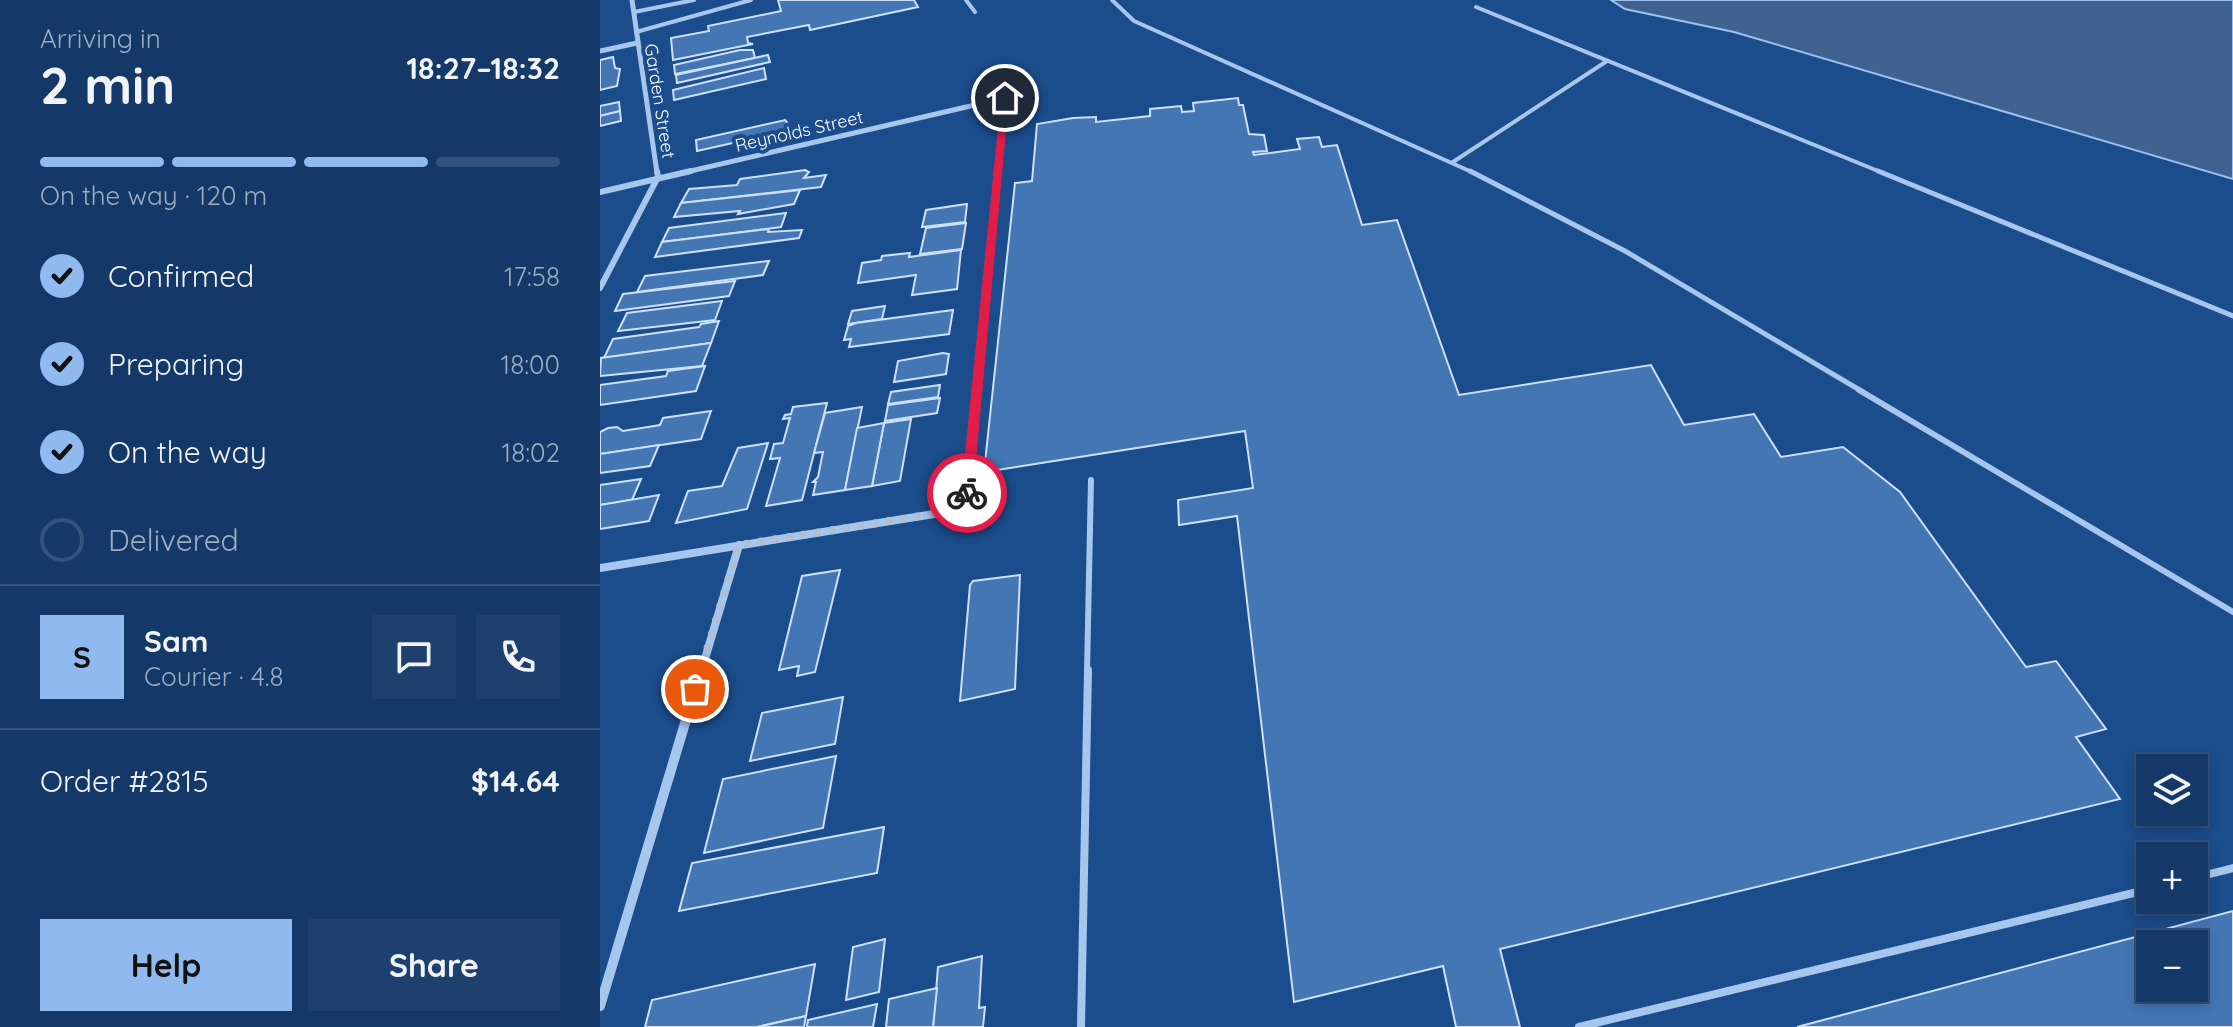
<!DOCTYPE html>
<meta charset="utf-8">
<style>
:root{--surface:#143968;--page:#1d406e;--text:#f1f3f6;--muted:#9dacc0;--line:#33537c;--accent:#90b9f0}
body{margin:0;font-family:Quicksand,sans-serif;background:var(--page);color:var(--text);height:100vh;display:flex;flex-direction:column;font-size:30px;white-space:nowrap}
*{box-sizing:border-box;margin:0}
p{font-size:26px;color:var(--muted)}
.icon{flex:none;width:44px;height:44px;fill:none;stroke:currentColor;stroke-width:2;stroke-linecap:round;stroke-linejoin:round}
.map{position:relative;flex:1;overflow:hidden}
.sheet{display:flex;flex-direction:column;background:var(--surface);width:600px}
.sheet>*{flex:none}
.buttons{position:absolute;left:1536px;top:754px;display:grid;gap:16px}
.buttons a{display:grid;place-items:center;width:72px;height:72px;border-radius:0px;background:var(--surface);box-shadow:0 4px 12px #0003,0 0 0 2px var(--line);font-size:40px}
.pin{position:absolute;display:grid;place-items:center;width:68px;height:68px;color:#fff;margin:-34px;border:4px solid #fff;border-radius:50%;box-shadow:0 2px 8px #0007}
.courier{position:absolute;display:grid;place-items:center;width:80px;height:80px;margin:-40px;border:6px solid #e11d48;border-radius:50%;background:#fff;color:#222;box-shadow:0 2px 10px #0007}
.headline em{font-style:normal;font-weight:700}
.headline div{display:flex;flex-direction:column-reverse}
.headline{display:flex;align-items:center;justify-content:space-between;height:136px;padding:0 40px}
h1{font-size:52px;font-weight:700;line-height:60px}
.bar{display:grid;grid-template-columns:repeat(4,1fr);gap:12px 8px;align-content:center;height:96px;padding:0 40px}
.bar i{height:10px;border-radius:6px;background:var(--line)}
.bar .current{background:var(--accent)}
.bar p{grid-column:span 4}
.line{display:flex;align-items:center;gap:20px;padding:0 40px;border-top:2px solid var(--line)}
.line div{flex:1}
.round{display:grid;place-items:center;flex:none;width:84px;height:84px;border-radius:0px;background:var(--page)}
ol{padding:0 40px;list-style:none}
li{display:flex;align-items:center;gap:24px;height:88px}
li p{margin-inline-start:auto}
li .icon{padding:8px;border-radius:50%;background:var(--accent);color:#111;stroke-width:4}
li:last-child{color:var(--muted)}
li i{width:44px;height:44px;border:4px solid var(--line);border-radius:50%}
.button{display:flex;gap:16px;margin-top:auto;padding:16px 40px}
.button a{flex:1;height:92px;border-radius:0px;background:var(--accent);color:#111;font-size:32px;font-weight:700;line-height:92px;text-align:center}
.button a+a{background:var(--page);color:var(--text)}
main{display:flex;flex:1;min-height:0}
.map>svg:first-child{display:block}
</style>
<main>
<section class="sheet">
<div class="headline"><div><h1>2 min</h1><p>Arriving in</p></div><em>18:27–18:32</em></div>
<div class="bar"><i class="current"></i><i class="current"></i><i class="current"></i><i></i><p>On the way · 120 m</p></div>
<ol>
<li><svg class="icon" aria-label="check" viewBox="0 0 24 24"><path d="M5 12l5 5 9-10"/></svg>Confirmed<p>17:58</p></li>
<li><svg class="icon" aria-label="check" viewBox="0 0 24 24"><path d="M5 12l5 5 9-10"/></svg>Preparing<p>18:00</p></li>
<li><svg class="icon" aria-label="check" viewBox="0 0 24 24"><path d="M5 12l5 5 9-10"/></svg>On the way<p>18:02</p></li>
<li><i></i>Delivered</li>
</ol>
<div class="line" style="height:144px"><b class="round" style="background:var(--accent);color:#111">S</b><div><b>Sam</b><p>Courier · 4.8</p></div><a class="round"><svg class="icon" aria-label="chat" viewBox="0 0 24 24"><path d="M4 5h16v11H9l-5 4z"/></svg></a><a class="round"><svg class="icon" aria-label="phone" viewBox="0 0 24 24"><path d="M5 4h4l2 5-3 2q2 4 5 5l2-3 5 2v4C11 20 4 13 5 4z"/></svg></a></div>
<div class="line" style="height:104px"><div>Order #2815</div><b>$14.64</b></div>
<div class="button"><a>Help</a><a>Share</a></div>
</section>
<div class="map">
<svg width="1633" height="1027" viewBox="0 0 1633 1027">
<rect width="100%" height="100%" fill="#1b4c8b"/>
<!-- water -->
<polygon fill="#3f6291" stroke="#9ac1ef" stroke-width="2" points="1011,0 1633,0 1633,179 1134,32 1025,9"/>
<!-- building -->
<g fill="#4476b3" stroke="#cce1f9" stroke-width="2" fill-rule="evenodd">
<polygon points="178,0 314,0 318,7 210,30 209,25 147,37 148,43 153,44 73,60 71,38 109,31 108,26 181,11"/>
<polygon points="140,50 153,50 155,58 75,74 74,65"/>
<polygon points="168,55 170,62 77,83 76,75"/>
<polygon points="13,57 15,68 20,69 17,86 0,90 0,60"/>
<polygon points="164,68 166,79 74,100 73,90"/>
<polygon points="638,98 639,105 643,105 649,134 664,135 667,151 653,152 654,155 700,149 697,139 719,137 722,147 737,145 762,225 797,220 859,395 1051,365 1084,425 1154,414 1181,457 1243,447 1300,492 1426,667 1456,661 1506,729 1476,737 1520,799 900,949 920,1027 856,1027 843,966 694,1002 637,516 579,525 578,500 653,488 645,431 384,472 415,183 432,181 437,124 473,118 496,117 496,122 550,116 550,109 581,106 582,112 594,111 593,103"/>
<polygon points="19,102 20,111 0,116 0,106"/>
<polygon points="20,111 21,121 0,126 0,116"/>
<polygon points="185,120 190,126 186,131 97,151 96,140"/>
<polygon points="205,170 209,172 204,178 226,175 221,187 81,203 89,189 137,185 140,179"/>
<polygon points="200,190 194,204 138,214 140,211 74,217 81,203"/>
<polygon points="367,204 365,222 322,227 326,210"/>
<polygon points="186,213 181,227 62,242 69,228"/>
<polygon points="366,223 362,249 320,254 326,228"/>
<polygon points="169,229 168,232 202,230 199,238 55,257 62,242"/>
<polygon points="361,250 357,289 312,295 316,275 258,283 262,263 281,260 282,256 310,253 309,257"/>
<polygon points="169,261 163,275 37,292 45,276"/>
<polygon points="135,281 129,296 15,311 23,294"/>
<polygon points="122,301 115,320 18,331 27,313"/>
<polygon points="285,306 282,319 248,324 252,311"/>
<polygon points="353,310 349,334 249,347 251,339 244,340 248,326 256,323"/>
<polygon points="119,321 111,343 4,358 13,339 99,327 101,324"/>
<polygon points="111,343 102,366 0,376 1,358"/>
<polygon points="343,353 349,354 346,374 294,382 298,361"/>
<polygon points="105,366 96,391 0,405 0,385 66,376 68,371"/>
<polygon points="340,385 338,397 288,404 291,392"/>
<polygon points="340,398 337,413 285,421 288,405"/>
<polygon points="227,403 202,500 166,506 180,458 170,459 174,444 183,443 190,418 183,419 185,415 191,414 193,407"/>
<polygon points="262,407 245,490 213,495 216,482 213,482 218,477 223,452 214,453 225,413"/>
<polygon points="111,411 101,439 0,454 0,432 8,428 17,427 23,431 60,425 63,418"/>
<polygon points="311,419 300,481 272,486 284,423"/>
<polygon points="284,423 272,486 245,490 257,428"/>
<polygon points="168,443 147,509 76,523 88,491 122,486 138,448"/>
<polygon points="59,445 50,466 0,473 0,454"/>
<polygon points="41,479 32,500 0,505 0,485"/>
<polygon points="59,495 49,521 0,529 0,505"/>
<polygon points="240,570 215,672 197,676 199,666 179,670 202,576"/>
<polygon points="420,575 415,689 360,701 370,585 373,581"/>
<polygon points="243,697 235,744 150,761 162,713"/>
<polygon points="236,756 223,828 104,853 123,779"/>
<polygon points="284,827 277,873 79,911 92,863"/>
<path d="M1633,911V1027H1197ZM1550,944H1594V988H1550Z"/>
<polygon points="285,939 279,992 246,1000 253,947"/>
<polygon points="382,956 379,1008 385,1007 383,1027 333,1027 338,967"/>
<polygon points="215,964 206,1016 157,1027 45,1027 52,1000"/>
<polygon points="337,988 333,1027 286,1027 289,999"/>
<polygon points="277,1004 273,1027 207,1027 208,1020"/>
<polygon points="206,1016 204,1027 157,1027"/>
</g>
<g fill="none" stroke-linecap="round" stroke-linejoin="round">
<!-- service-far3 -->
<g stroke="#a7c6ed" stroke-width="4">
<polyline points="366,0 375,12"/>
<polyline points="512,0 534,21 874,173"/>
<polyline points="876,7 1283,173"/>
<polyline points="34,12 94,0"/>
<polyline points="36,32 151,0"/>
<polyline points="853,162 1007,61"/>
</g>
<!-- service-far2 -->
<g stroke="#a7c6ed" stroke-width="5">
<polyline points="870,171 1025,251 1263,392"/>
<polyline points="1278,171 1633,316"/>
</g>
<!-- service-far1 -->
<g stroke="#a7c6ed" stroke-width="6">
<polyline points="1259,390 1633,612"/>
<polyline points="487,672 491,480"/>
</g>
<!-- service -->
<g stroke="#a7c6ed" stroke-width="8">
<polyline points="1594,878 1633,868"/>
<polyline points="481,1027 488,670"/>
<polyline points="979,1027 1550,889"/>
</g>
<!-- minor-far3 -->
<g stroke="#a7c6ed" stroke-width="5">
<polyline points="32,0 57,173"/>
<polyline points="0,51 37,43"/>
<polyline points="82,173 405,98 398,173"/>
</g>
<!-- minor-far2 -->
<g stroke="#a7c6ed" stroke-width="6">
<polyline points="0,192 91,171"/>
<polyline points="0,288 58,177 57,171"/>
<polyline points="376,392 398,171"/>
</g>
<!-- minor-far1 -->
<g stroke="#a7c6ed" stroke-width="8">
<polyline points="0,568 365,509 377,390"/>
<polyline points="101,672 139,545"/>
</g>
<!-- minor -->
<polyline stroke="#a7c6ed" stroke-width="10" points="0,1006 101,670"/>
</g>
<!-- route -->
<polygon fill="#e11d48" points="405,95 409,98 373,493 367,498 361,493 401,98"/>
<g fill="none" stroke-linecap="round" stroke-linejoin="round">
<!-- done -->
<polyline stroke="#afc0d6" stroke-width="8" stroke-dasharray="0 14.4" points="95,689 139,545 365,509 367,493"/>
</g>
<g text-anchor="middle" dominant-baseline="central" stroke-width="8" stroke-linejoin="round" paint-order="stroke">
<!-- far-street labels -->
<g font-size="18" fill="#fff" stroke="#1b4c8b">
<text transform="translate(60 101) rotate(81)">Garden Street</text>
<text transform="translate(199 131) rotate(-13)">Reynolds Street</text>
</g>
</g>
</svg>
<div class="buttons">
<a><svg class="icon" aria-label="layers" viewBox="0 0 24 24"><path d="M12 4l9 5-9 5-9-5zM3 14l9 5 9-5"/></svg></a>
<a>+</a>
<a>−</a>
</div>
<div class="pin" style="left:95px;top:689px;background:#ea580c"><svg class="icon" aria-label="bag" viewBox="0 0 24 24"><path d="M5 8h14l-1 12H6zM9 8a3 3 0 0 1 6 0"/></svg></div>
<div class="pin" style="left:405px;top:98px;background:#1f2937"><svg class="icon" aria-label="home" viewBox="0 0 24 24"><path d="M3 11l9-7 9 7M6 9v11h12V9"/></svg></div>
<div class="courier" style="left:367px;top:493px"><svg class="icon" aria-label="bike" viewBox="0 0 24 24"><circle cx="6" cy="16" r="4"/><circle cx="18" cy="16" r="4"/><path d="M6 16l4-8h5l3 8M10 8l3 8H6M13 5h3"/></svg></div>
</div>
</main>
